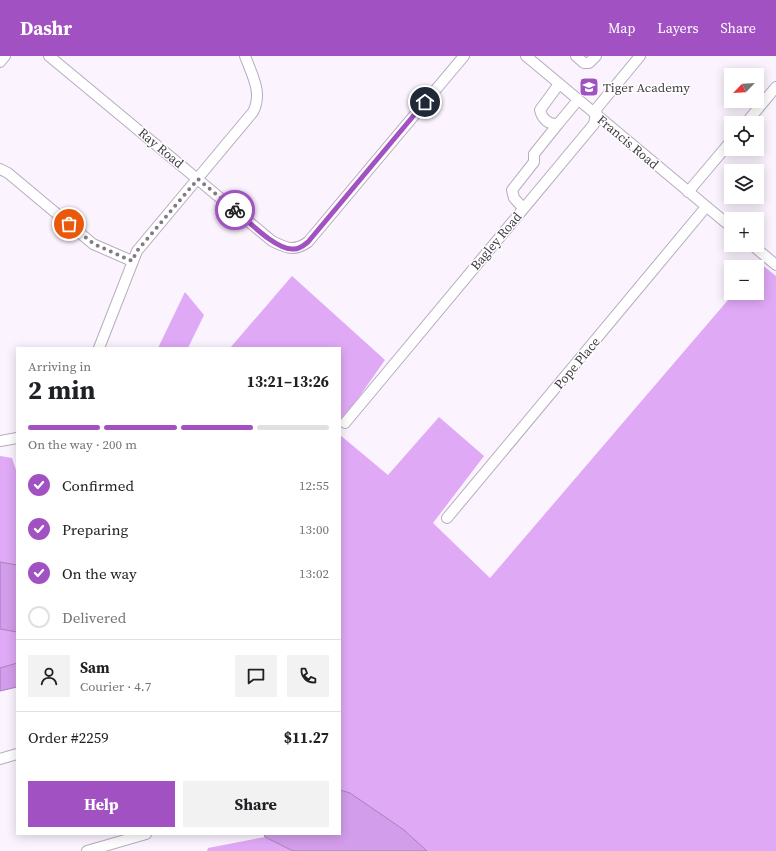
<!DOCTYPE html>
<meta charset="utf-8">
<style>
:root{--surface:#fff;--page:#f2f2f2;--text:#202124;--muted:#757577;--line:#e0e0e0;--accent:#a151c1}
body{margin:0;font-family:"Source Serif 4",serif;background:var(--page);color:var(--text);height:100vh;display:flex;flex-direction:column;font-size:15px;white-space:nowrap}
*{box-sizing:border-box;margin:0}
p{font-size:13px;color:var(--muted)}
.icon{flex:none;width:22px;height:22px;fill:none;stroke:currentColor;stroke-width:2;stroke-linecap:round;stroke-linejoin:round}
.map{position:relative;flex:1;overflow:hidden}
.panel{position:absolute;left:16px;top:291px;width:325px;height:488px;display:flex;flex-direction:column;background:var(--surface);border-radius:0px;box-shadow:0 2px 10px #0003}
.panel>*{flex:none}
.needle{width:26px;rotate:245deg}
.tools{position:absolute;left:724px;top:12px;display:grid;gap:8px}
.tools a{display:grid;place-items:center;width:40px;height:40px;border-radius:0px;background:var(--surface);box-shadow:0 2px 10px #0003;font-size:20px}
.pin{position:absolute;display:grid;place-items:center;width:34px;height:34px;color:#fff;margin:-17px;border:2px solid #fff;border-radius:50%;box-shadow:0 1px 4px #0007}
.courier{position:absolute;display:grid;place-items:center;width:40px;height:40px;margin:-20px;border:3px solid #a151c1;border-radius:50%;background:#fff;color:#222;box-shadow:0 1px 5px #0007}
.head em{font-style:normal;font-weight:700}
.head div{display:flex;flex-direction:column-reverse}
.head{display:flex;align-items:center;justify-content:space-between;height:68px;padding:0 12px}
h1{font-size:26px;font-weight:700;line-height:30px}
.bar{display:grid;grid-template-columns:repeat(4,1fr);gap:6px 4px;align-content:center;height:48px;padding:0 12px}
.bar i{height:5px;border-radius:3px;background:var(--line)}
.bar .active{background:var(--accent)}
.bar p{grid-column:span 4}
.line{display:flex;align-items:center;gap:10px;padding:0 12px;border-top:1px solid var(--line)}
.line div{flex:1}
.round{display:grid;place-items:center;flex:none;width:42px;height:42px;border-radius:0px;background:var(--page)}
ol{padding:0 12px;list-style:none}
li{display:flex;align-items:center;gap:12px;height:44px}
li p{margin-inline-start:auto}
li .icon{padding:4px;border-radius:50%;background:var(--accent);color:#fff;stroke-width:4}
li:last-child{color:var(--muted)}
li i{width:22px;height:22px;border:2px solid var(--line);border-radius:50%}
.action{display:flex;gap:8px;margin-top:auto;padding:8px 12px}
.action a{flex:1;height:46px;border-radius:0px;background:var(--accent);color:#fff;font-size:16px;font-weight:700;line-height:46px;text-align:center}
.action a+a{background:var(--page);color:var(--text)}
header{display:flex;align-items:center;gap:24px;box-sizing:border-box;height:56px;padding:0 20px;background:var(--accent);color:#fff}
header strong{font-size:19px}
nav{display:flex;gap:22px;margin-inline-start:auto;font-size:14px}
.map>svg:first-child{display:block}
</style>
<header>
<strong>Dashr</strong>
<nav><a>Map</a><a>Layers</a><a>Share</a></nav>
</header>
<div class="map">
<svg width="776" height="795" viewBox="0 0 776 795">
<rect width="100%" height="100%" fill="#fbf3fe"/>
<!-- forest -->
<g fill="#dfa9f6">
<polygon points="760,207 776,220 776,795 427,795 404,774 350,737 340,734 340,379 388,419 439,361 484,400 433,467 490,522 734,237 757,237 756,211"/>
<polygon points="292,220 385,304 340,368 340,292 230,292"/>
<polygon points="185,236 204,259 188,292 158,292"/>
<polygon points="0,400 12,402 17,417 17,509 0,506"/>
<polygon points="0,573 17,576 17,607 0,612"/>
<polygon points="265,781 293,795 207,795 208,792"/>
</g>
<!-- water -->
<g fill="#d29dea" stroke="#a680b8">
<polygon points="0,506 17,509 17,576 0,573"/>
<polygon points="17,607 17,631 0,635 0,612"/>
<polygon points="340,734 350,737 404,774 427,795 293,795 265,781 264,778 340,778"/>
</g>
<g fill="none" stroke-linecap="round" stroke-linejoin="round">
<defs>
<g id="minor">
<path d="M49,0L272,185C286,192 294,196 308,186L464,0"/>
<polyline points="526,0 731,171"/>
<polyline points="576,0 584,7 589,7 596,0"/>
<polyline points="0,6 5,0"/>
<path d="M559,28L540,54C542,63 549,69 558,68L578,44"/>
<polyline points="746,67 776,31"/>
<polyline points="0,113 8,117 93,188 132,205"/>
<polyline points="688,136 731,85"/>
<polyline points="523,152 514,142 512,134 534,106 534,98 558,68"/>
<polyline points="752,189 776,209"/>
<path d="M99,292L137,195L253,56C263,37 252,19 245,0"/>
<polyline points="345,367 594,68 597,52 640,0"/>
<polyline points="0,385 17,382"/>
<polyline points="447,462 706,151"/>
<polyline points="0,703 17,698"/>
<polyline points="87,795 146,778"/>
</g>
</defs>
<!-- minor casing -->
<use href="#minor" stroke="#b8abbe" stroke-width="12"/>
<!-- minor -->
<use href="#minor" stroke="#fff" stroke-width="10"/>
</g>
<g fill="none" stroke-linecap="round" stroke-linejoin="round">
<!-- done -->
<polyline stroke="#817b84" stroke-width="4" stroke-dasharray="0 7.2" points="69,168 94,188 132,205 137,195 198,123 235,154"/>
<!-- route -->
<path stroke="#a151c1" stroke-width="5" d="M235,154C248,165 277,195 294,193C300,193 304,189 308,186L425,46"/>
</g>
<!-- icons -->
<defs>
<symbol id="school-square" viewBox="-11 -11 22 22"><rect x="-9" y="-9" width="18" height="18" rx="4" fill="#a151c1" stroke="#fff"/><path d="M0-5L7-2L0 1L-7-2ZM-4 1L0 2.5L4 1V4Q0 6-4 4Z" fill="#fff"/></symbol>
</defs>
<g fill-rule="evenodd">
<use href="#school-square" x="578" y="20" width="22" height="22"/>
</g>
<g text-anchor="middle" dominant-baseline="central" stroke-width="3" stroke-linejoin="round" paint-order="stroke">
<!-- poi labels -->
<g font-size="13" fill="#403b42" stroke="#fff" text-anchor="start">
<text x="603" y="31">Tiger Academy</text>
</g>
<!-- street labels -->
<g font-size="13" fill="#403b42" stroke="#fff">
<text transform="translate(628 86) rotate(40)">Francis Road</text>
<text transform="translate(161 92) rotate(40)">Ray Road</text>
<text transform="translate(496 185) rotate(-50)">Bagley Road</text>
<text transform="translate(577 307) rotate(-50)">Pope Place</text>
</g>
</g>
</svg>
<div class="tools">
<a><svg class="needle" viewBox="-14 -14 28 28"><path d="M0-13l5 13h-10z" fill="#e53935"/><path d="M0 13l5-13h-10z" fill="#757577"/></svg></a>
<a><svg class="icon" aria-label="locate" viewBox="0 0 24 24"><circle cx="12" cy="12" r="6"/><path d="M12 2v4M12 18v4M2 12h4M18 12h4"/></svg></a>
<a><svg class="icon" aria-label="layers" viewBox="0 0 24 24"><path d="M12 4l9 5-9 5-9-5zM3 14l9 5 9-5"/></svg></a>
<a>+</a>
<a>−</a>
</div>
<div class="pin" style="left:69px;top:168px;background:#ea580c"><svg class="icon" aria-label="bag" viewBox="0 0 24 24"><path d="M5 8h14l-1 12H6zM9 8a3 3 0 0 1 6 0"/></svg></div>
<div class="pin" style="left:425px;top:46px;background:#1f2937"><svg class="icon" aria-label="home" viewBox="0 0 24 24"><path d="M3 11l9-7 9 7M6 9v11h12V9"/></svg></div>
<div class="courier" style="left:235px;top:154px"><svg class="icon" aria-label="bike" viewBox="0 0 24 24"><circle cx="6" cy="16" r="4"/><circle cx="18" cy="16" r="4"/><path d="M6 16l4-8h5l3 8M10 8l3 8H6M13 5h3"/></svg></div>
<section class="panel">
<div class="head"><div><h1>2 min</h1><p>Arriving in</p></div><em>13:21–13:26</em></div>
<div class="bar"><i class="active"></i><i class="active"></i><i class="active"></i><i></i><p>On the way · 200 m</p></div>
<ol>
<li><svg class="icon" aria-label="check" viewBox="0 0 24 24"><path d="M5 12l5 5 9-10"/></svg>Confirmed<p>12:55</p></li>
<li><svg class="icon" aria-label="check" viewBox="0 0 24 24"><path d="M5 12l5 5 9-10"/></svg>Preparing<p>13:00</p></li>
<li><svg class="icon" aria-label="check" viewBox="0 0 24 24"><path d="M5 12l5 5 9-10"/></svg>On the way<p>13:02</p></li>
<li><i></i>Delivered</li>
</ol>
<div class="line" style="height:72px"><a class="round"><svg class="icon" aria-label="person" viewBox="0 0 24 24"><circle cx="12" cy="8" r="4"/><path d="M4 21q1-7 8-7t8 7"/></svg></a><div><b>Sam</b><p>Courier · 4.7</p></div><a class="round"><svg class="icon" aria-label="chat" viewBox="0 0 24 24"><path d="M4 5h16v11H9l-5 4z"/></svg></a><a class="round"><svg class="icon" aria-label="phone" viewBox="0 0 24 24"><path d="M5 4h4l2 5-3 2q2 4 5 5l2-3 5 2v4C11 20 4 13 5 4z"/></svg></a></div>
<div class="line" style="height:52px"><div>Order #2259</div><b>$11.27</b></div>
<div class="action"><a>Help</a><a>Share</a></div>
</section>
</div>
